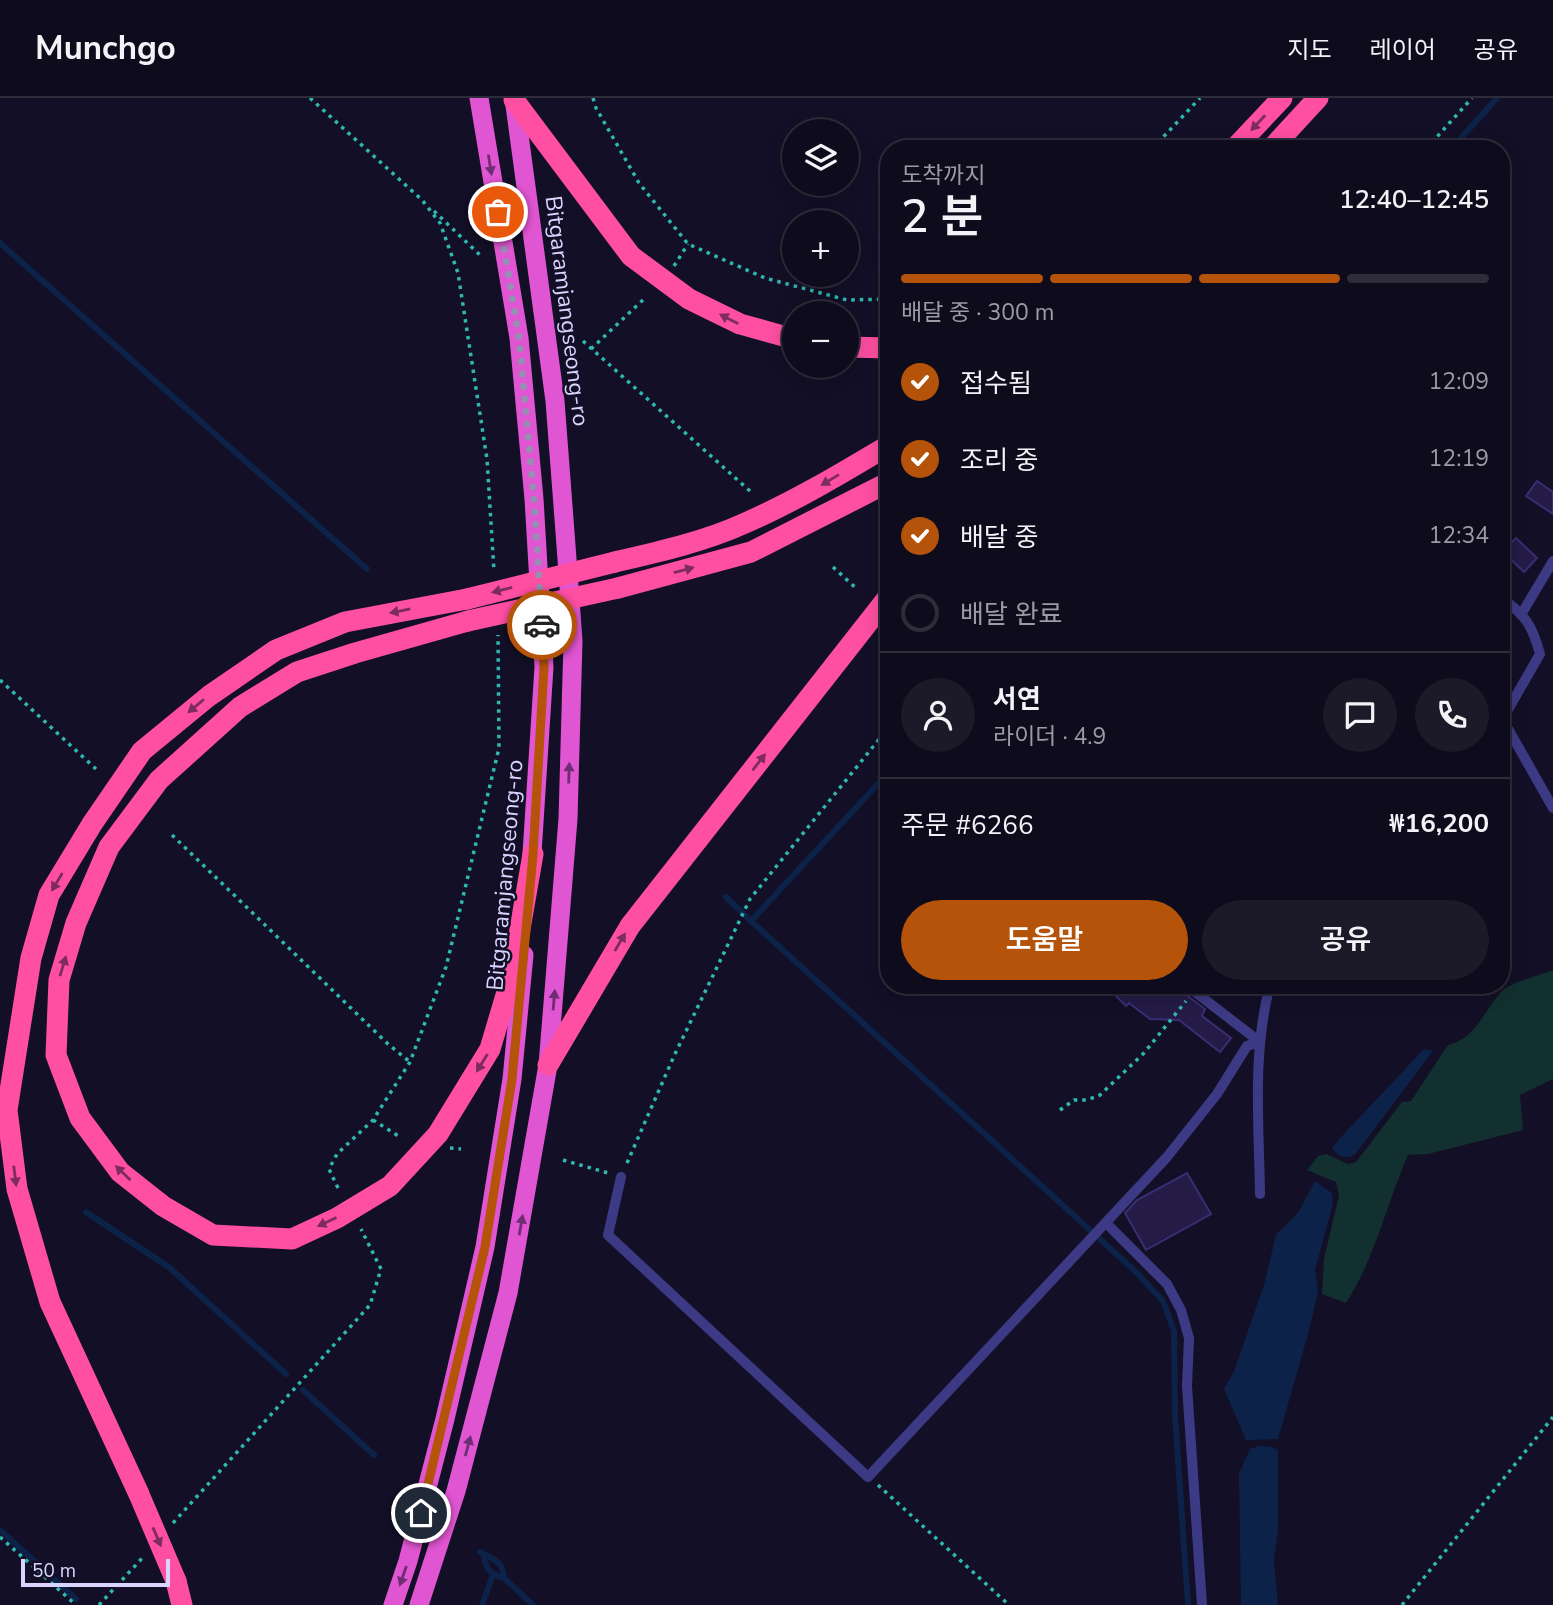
<!DOCTYPE html>
<html lang="ko">
<meta charset="utf-8">
<style>
:root{--surface:#0e0b1c;--page:#1c1929;--text:#f1f3f6;--muted:#9b9ba3;--line:#2e2b3b;--accent:#b45309}
body{margin:0;font-family:"Nunito Sans","Noto Sans KR",sans-serif;background:var(--page);color:var(--text);height:100vh;display:flex;flex-direction:column;font-size:26px;white-space:nowrap}
*{box-sizing:border-box;margin:0}
p{font-size:23px;color:var(--muted)}
.icon{flex:none;width:38px;height:38px;fill:none;stroke:currentColor;stroke-width:2;stroke-linecap:round;stroke-linejoin:round}
.map{position:relative;flex:1;overflow:hidden}
.sheet{position:absolute;left:880px;top:42px;width:630px;height:854px;display:flex;flex-direction:column;background:var(--surface);border-radius:28px;box-shadow:0 4px 18px #0003,0 0 0 2px var(--line)}
.sheet>*{flex:none}
.tools{position:absolute;left:782px;top:21px;display:grid;gap:14px}
.tools a{display:grid;place-items:center;width:77px;height:77px;border-radius:50%;background:var(--surface);box-shadow:0 4px 18px #0003,0 0 0 2px var(--line);font-size:35px}
.scale{position:absolute;left:21px;bottom:18px;width:149px;box-sizing:border-box;padding-left:7px;border:4px solid #d9d4ff;border-top:0;font-size:19px;line-height:24px;white-space:nowrap;color:#d9d4ff;-webkit-text-stroke:5px #130f26;paint-order:stroke}
.pin{position:absolute;display:grid;place-items:center;width:60px;height:60px;color:#fff;margin:-30px;border:4px solid #fff;border-radius:50%;box-shadow:0 2px 7px #0007}
.courier{position:absolute;display:grid;place-items:center;width:70px;height:70px;margin:-35px;border:5px solid #b45309;border-radius:50%;background:#fff;color:#222;box-shadow:0 2px 9px #0007}
.overview em{font-style:normal;font-weight:600}
.overview div{display:flex;flex-direction:column-reverse}
.overview{display:flex;align-items:center;justify-content:space-between;height:119px;padding:0 21px}
h1{font-size:46px;font-weight:600;line-height:52px}
.bar{display:grid;grid-template-columns:repeat(4,1fr);gap:10px 7px;align-content:center;height:84px;padding:0 21px}
.bar i{height:9px;border-radius:5px;background:var(--line)}
.bar .current{background:var(--accent)}
.bar p{grid-column:span 4}
.line{display:flex;align-items:center;gap:18px;padding:0 21px;border-top:2px solid var(--line)}
.line div{flex:1}
.round{display:grid;place-items:center;flex:none;width:74px;height:74px;border-radius:37px;background:var(--page)}
ol{padding:0 21px;list-style:none}
li{display:flex;align-items:center;gap:21px;height:77px}
li p{margin-inline-start:auto}
li .icon{padding:7px;border-radius:50%;background:var(--accent);color:#fff;stroke-width:4}
li:last-child{color:var(--muted)}
li i{width:38px;height:38px;border:4px solid var(--line);border-radius:50%}
.cta{display:flex;gap:14px;margin-top:auto;padding:14px 21px}
.cta a{flex:1;height:80px;border-radius:42px;background:var(--accent);color:#fff;font-size:28px;font-weight:600;line-height:80px;text-align:center}
.cta a+a{background:var(--page);color:var(--text)}
header{display:flex;align-items:center;gap:42px;box-sizing:border-box;height:98px;padding:0 35px;background:var(--surface);border-bottom:2px solid var(--line)}
header strong{font-size:33px}
nav{display:flex;gap:38px;margin-inline-start:auto;font-size:24px}
.map>svg:first-child{display:block}
</style>
<header>
<strong>Munchgo</strong>
<nav><a>지도</a><a>레이어</a><a>공유</a></nav>
</header>
<div class="map">
<svg width="1553" height="1507" viewBox="0 0 1553 1507">
<rect width="100%" height="100%" fill="#130f26"/>
<!-- green -->
<path fill="#12302f" d="M1553,872V981L1520,997L1523,1032L1428,1056L1408,1057C1387,1105 1375,1160 1346,1205L1322,1196L1324,1161L1339,1097L1336,1084L1307,1072L1318,1058L1326,1056L1348,1066L1356,1064L1402,1004L1411,1003L1448,947C1477,940 1483,913 1502,893C1509,885 1541,877 1553,872Z"/>
<!-- water -->
<g fill="#0c2248">
<path d="M1424,951L1433,953L1356,1055C1348,1063 1338,1059 1332,1050L1342,1038Z"/>
<polygon points="1315,1083 1332,1095 1333,1106 1315,1172 1318,1193 1310,1229 1278,1341 1246,1342 1224,1291 1234,1273 1264,1187 1276,1137 1298,1115"/>
<polygon points="1259,1348 1273,1349 1278,1352 1278,1432 1274,1463 1278,1507 1241,1507 1239,1375 1250,1351"/>
</g>
<g fill="none" stroke-linecap="round" stroke-linejoin="round">
<!-- stream -->
<g stroke="#0c2248" stroke-width="6">
<polyline points="1451,51 1497,0"/>
<polyline points="0,145 367,471"/>
<polyline points="889,674 751,823 1136,1174 1163,1203 1174,1233 1175,1317 1188,1507"/>
<polyline points="726,799 751,823"/>
<polyline points="86,1114 170,1170 286,1276"/>
<polyline points="303,1292 374,1357"/>
<polyline points="0,1432 76,1501"/>
<path d="M480,1454C494,1462 503,1463 504,1480L533,1507"/>
<path d="M484,1457C485,1471 491,1477 504,1480"/>
<polyline points="482,1507 493,1477"/>
</g>
</g>
<!-- building -->
<g fill="#241b47" stroke="#3b2d73" stroke-width="2">
<polygon points="1537,383 1553,394 1553,416 1526,398"/>
<polygon points="1516,440 1537,460 1524,474 1502,453"/>
<polygon points="1105,887 1178,887 1181,893 1205,911 1202,918 1231,940 1220,954 1179,922 1150,921 1129,905 1126,908"/>
<polygon points="1187,1075 1211,1116 1146,1152 1125,1115 1137,1102"/>
</g>
<g fill="none" stroke-linecap="round" stroke-linejoin="round">
<!-- path -->
<g stroke="#2fb8b0" stroke-width="3.5" stroke-dasharray="3.5 5" stroke-linecap="butt">
<polyline points="310,0 422,102 440,125 458,175 487,361 494,473"/>
<polyline points="593,0 596,10 639,85 688,146 765,180 847,202 889,201"/>
<polyline points="1152,51 1200,0"/>
<polyline points="1426,51 1472,0"/>
<polyline points="434,113 483,160"/>
<polyline points="674,168 688,146"/>
<polyline points="583,243 751,394"/>
<polyline points="591,251 645,200"/>
<polyline points="833,469 858,492"/>
<polyline points="0,582 96,671"/>
<polyline points="172,737 388,946 410,964"/>
<polyline points="1060,1012 1074,1002 1087,1002 1100,997 1144,955 1186,903"/>
<polyline points="373,1022 400,1039"/>
<polyline points="450,1050 461,1051"/>
<polyline points="563,1062 608,1075"/>
<polyline points="627,1065 674,958 750,801 889,629"/>
<polyline points="338,1090 329,1071 337,1056 373,1022 410,964 446,869 499,650 498,537"/>
<polyline points="878,1387 1009,1507"/>
<polyline points="173,1425 370,1207 381,1171 361,1131"/>
<polyline points="0,1439 76,1507"/>
<polyline points="99,1507 145,1457"/>
<polyline points="1402,1507 1553,1319"/>
</g>
<!-- service -->
<g stroke="#3d3a85" stroke-width="10">
<path d="M1502,500C1526,518 1532,527 1540,556L1502,622"/>
<polyline points="1522,515 1553,463"/>
<polyline points="1503,622 1553,710"/>
<polyline points="621,1079 608,1137 868,1379 1167,1059 1217,996 1247,948 1260,944 1186,887"/>
<path d="M1260,1096C1259,1026 1252,955 1270,887"/>
<polyline points="1106,1125 1167,1186 1181,1212 1189,1240 1187,1288 1202,1507"/>
</g>
<!-- trunk -->
<g stroke="#e055d1" stroke-width="19">
<polyline points="479,0 519,240 534,401 544,569 531,771"/>
<polyline points="393,1507 408,1463 445,1321 485,1149 512,981 524,857"/>
<polyline points="419,1507 456,1393 508,1195 548,967 568,721 573,543 565,434 555,303 514,0"/>
</g>
<!-- motorway -->
<g stroke="#ff4fa3" stroke-width="21">
<polyline points="514,2 631,158 689,201 740,226 794,241"/>
<polyline points="847,249 889,250"/>
<path d="M615,464C658,454 703,444 743,426C794,404 842,375 889,347"/>
<polyline points="618,490 751,454 889,384"/>
<polyline points="468,523 355,555 297,574 240,609 159,682 109,749 76,825 59,882 56,957 80,1020 120,1074 163,1108 213,1137 292,1141 337,1120 390,1088 438,1036 490,951 512,877 533,756"/>
<polyline points="548,967 630,828 889,498"/>
<polyline points="138,1394 50,1204 17,1091 7,1012 31,860 49,797 92,726 142,653 209,598 276,552 345,524 467,501"/>
<polyline points="176,1483 182,1507"/>
</g>
<!-- motorway-bridge -->
<g stroke="#ff4fa3" stroke-width="21">
<polyline points="1234,51 1282,0"/>
<polyline points="1271,51 1318,0"/>
<polyline points="467,501 615,464"/>
<polyline points="468,523 618,490"/>
<polyline points="138,1394 176,1483"/>
</g>
</g>
<!-- one-way arrows -->
<defs><path id="oneway-solid" d="M-6-.8H1V-3.2L6.5 0L1 3.2V.8H-6Z" transform="scale(1.75)"/></defs>
<g fill="#7d2c5e">
<use href="#oneway-solid" transform="translate(1258 25) rotate(133)"/>
<use href="#oneway-solid" transform="translate(729 221) rotate(-153)"/>
<use href="#oneway-solid" transform="translate(830 382) rotate(149)"/>
<use href="#oneway-solid" transform="translate(684 472) rotate(-15)"/>
<use href="#oneway-solid" transform="translate(502 492) rotate(166)"/>
<use href="#oneway-solid" transform="translate(400 513) rotate(169)"/>
<use href="#oneway-solid" transform="translate(196 608) rotate(140)"/>
<use href="#oneway-solid" transform="translate(759 664) rotate(-52)"/>
<use href="#oneway-solid" transform="translate(57 784) rotate(121)"/>
<use href="#oneway-solid" transform="translate(620 844) rotate(-60)"/>
<use href="#oneway-solid" transform="translate(63 868) rotate(-73)"/>
<use href="#oneway-solid" transform="translate(482 965) rotate(122)"/>
<use href="#oneway-solid" transform="translate(123 1075) rotate(-136)"/>
<use href="#oneway-solid" transform="translate(15 1078) rotate(83)"/>
<use href="#oneway-solid" transform="translate(327 1124) rotate(155)"/>
<use href="#oneway-solid" transform="translate(157 1439) rotate(67)"/>
</g>
<g fill="#6f2e73">
<use href="#oneway-solid" transform="translate(490 67) rotate(81)"/>
<use href="#oneway-solid" transform="translate(569 675) rotate(-88)"/>
<use href="#oneway-solid" transform="translate(554 902) rotate(-85)"/>
<use href="#oneway-solid" transform="translate(521 1127) rotate(-80)"/>
<use href="#oneway-solid" transform="translate(468 1348) rotate(-75)"/>
<use href="#oneway-solid" transform="translate(403 1478) rotate(109)"/>
</g>
<g fill="none" stroke-linecap="round" stroke-linejoin="round">
<!-- done -->
<polyline stroke="#948fb3" stroke-width="7" stroke-dasharray="0 12.6" points="498,114 519,240 534,401 542,527"/>
<!-- route -->
<polyline stroke="#b45309" stroke-width="9" points="421,1415 485,1149 512,981 533,757 544,569 542,527"/>
</g>
<g text-anchor="middle" dominant-baseline="central" stroke-width="5" stroke-linejoin="round" paint-order="stroke">
<!-- street labels -->
<g font-size="23" fill="#d9d4ff" stroke="#130f26">
<text transform="translate(567 213) rotate(83)">Bitgaramjangseong-ro</text>
<text transform="translate(505 777) rotate(-85)">Bitgaramjangseong-ro</text>
</g>
</g>
</svg>
<div class="tools">
<a><svg class="icon" aria-label="layers" viewBox="0 0 24 24"><path d="M12 4l9 5-9 5-9-5zM3 14l9 5 9-5"/></svg></a>
<a>+</a>
<a>−</a>
</div>
<div class="scale">50 m</div>
<div class="pin" style="left:498px;top:114px;background:#ea580c"><svg class="icon" aria-label="bag" viewBox="0 0 24 24"><path d="M5 8h14l-1 12H6zM9 8a3 3 0 0 1 6 0"/></svg></div>
<div class="pin" style="left:421px;top:1415px;background:#1f2937"><svg class="icon" aria-label="home" viewBox="0 0 24 24"><path d="M3 11l9-7 9 7M6 9v11h12V9"/></svg></div>
<div class="courier" style="left:542px;top:527px"><svg class="icon" aria-label="car" viewBox="0 0 24 24"><path d="M5 17H2v-5l4-1 3-4h7l3 4 3 1v5h-3M9 17h6M6 11h13"/><circle cx="7" cy="17" r="2"/><circle cx="17" cy="17" r="2"/></svg></div>
<section class="sheet">
<div class="overview"><div><h1>2 분</h1><p>도착까지</p></div><em>12:40–12:45</em></div>
<div class="bar"><i class="current"></i><i class="current"></i><i class="current"></i><i></i><p>배달 중 · 300 m</p></div>
<ol>
<li><svg class="icon" aria-label="check" viewBox="0 0 24 24"><path d="M5 12l5 5 9-10"/></svg>접수됨<p>12:09</p></li>
<li><svg class="icon" aria-label="check" viewBox="0 0 24 24"><path d="M5 12l5 5 9-10"/></svg>조리 중<p>12:19</p></li>
<li><svg class="icon" aria-label="check" viewBox="0 0 24 24"><path d="M5 12l5 5 9-10"/></svg>배달 중<p>12:34</p></li>
<li><i></i>배달 완료</li>
</ol>
<div class="line" style="height:126px"><a class="round"><svg class="icon" aria-label="person" viewBox="0 0 24 24"><circle cx="12" cy="8" r="4"/><path d="M4 21q1-7 8-7t8 7"/></svg></a><div><b>서연</b><p>라이더 · 4.9</p></div><a class="round"><svg class="icon" aria-label="chat" viewBox="0 0 24 24"><path d="M4 5h16v11H9l-5 4z"/></svg></a><a class="round"><svg class="icon" aria-label="phone" viewBox="0 0 24 24"><path d="M5 4h4l2 5-3 2q2 4 5 5l2-3 5 2v4C11 20 4 13 5 4z"/></svg></a></div>
<div class="line" style="height:91px"><div>주문 #6266</div><b>₩16,200</b></div>
<div class="cta"><a>도움말</a><a>공유</a></div>
</section>
</div>
